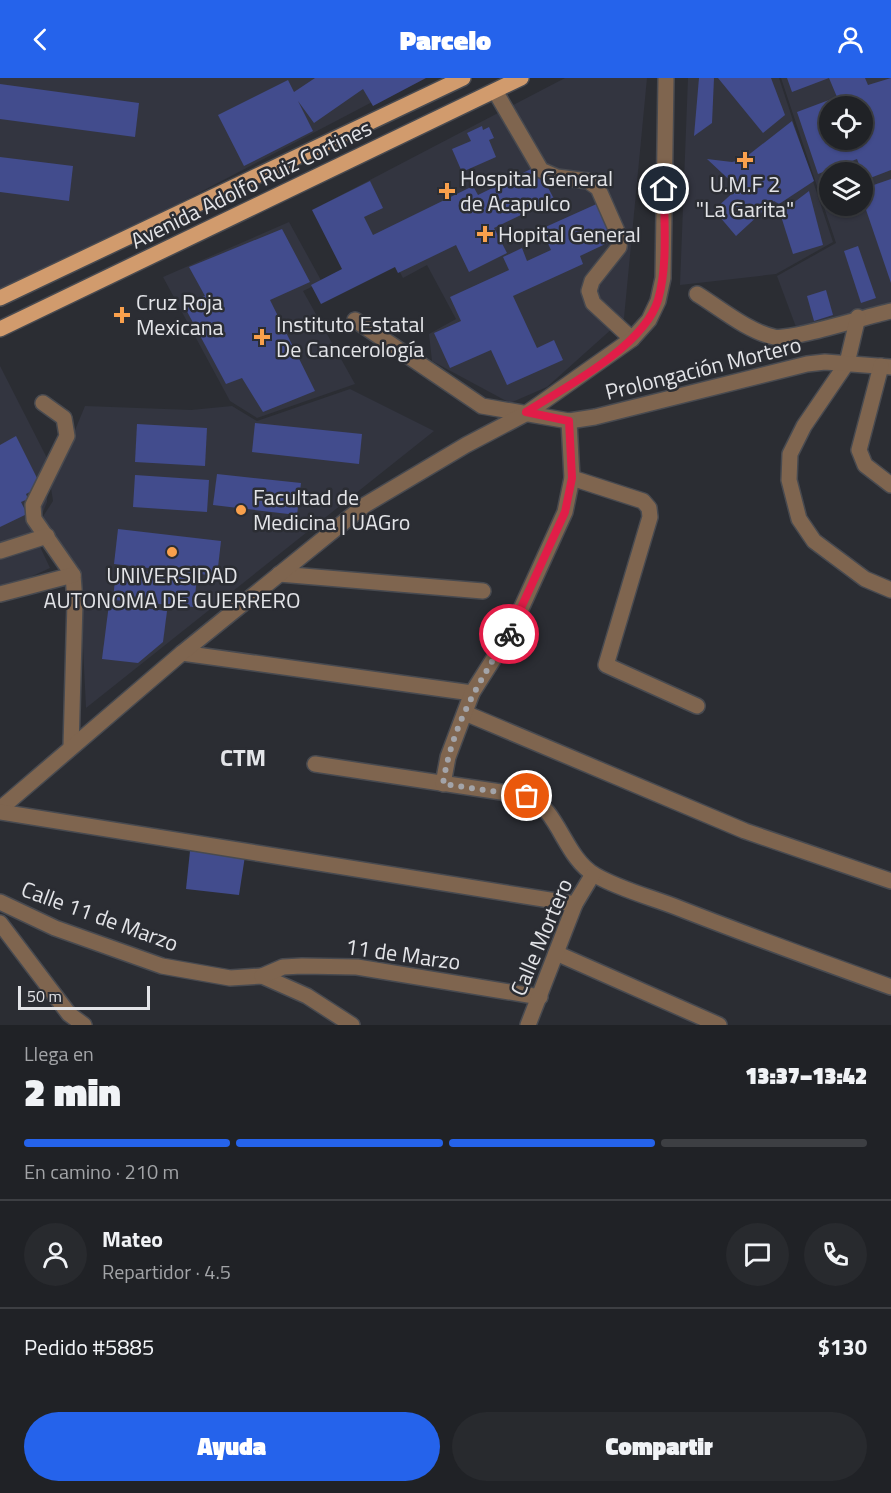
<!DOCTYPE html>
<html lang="es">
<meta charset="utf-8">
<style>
:root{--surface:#202226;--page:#282a2e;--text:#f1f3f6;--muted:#a2a4a7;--line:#3d3f43;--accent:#2563eb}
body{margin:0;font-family:"Titillium Web",sans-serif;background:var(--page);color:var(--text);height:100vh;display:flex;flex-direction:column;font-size:22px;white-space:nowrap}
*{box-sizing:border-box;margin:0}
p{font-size:20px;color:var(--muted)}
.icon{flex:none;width:33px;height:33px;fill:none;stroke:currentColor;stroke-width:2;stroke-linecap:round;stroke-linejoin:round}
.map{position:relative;height:947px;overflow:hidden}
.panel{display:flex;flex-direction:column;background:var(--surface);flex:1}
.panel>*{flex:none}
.fabs{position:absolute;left:819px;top:18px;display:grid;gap:12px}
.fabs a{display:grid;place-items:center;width:54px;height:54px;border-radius:50%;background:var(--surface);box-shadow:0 2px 4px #0004,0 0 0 2px var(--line);font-size:30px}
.scale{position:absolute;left:18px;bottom:15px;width:132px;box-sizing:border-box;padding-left:6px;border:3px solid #e3e4e8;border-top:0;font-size:16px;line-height:21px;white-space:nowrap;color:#e3e4e8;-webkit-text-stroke:4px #2b2d33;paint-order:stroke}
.pin{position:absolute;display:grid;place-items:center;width:51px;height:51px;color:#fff;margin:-26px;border:3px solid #fff;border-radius:50%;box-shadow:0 2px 6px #0007}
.courier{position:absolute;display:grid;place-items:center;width:60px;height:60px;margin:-30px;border:4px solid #e11d48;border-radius:50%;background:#fff;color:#222;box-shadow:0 2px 8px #0007}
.summary em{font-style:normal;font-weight:800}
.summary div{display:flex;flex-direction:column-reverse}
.summary{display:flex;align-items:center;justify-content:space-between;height:102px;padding:0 24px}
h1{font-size:39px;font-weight:800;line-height:45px}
.bar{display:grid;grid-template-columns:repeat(4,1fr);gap:9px 6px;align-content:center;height:72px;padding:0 24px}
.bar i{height:8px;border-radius:4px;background:var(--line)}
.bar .active{background:var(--accent)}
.bar p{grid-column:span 4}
.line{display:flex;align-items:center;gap:15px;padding:0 24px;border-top:2px solid var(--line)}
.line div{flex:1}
.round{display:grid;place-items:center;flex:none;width:63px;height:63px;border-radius:32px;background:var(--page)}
.cta{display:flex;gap:12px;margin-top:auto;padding:12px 24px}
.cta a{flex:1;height:69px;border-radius:36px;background:var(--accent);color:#fff;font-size:24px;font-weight:800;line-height:69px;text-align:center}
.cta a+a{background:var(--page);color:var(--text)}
header{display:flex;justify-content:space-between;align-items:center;height:78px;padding:0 24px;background:var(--accent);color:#fff;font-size:27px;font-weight:800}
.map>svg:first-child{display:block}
</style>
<header><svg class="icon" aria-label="back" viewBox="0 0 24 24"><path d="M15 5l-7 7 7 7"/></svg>Parcelo<svg class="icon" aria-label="person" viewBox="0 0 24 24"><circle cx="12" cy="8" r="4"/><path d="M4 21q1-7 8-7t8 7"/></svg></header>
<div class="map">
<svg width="891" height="947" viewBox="0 0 891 947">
<rect width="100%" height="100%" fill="#2b2d33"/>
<!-- built -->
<g fill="#333540" fill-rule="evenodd">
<polygon points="0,0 418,0 0,219"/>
<polygon points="565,0 647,0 624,240 547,309 510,325 432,283 429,256 456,241 427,187 403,200 395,185 322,127"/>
<polygon points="688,0 779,0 833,164 776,196 680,207"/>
<path d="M781,0H891V231L796,249L777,198L836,165ZM830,28H862V62H830ZM830,94H862V128H830Z"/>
<polygon points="289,144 322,204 303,213 355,306 257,340 230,323 163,199"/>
<polygon points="0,288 49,384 47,424 34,456 50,490 0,513"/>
<polygon points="350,311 434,353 86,630 80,507 42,440 53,423 51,410 85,328 191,332 232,328 257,343"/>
</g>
<!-- building -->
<g fill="#424c8d" fill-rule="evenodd">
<polygon points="315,0 426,0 373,28 363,11 314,45 298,23 313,53 244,88 218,37 288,2 294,14"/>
<polygon points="699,0 714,0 712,45 694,58"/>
<polygon points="718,0 771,0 785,37 763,55"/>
<path d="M787,0H865L868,7L891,0V92L865,102L857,81L818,96L797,34L837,19L829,0L792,14ZM830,28H862V62H830Z"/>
<polygon points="0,6 139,25 135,59 0,41"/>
<polygon points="792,43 814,103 779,126 774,123 736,158 714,132 738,110 707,81 732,84 742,82"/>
<polygon points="482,48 483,52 489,49 494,60 489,62 496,79 462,94 452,71 471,63 467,55"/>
<polygon points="0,79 73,88 69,123 0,114"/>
<polygon points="537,88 554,121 494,150 507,175 469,194 456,167 398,195 395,189 321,226 311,207 342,191 312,132 370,103 383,130 364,139 373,157 473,108 478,117"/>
<polygon points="891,101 891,205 862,120 862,111"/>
<polygon points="809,113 823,167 793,176 780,135"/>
<polygon points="601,124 618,160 580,178 583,186 513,218 537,270 554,262 563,282 507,307 491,272 450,290 434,255 461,243 450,219 509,192 503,179 522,170 527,183 551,172 541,151"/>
<polygon points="282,151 310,204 270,222 315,313 263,334 242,300 226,306 183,226 205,218 189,189"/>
<polygon points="858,168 876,220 861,225 844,173"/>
<polygon points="826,212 833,237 814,243 807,218"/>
<polygon points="255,345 362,356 359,386 252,374"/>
<polygon points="137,346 207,350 205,388 135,384"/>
<polygon points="16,358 41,408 26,416 28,421 21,424 27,436 0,449 0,367"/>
<polygon points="217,396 301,405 297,437 213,427"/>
<polygon points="135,397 209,402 207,434 133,429"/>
<polygon points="118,451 221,463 217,498 114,486"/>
<polygon points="116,491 197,498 194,529 113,522"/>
<polygon points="109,526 167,533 163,564 138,585 102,581"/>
<polygon points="190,773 245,778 239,817 186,811"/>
</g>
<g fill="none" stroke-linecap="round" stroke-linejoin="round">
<defs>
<g id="minor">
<polyline points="495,13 541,92 557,99 588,103 598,110 620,160 619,169 592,203 589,213 593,225 632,261"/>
<path d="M697,216C720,230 747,253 774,259C791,263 867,238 891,233"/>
<polyline points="858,239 847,285 804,348 790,376 789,402 799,441 814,463 865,501 891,512"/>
<polyline points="355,242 482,328 569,343 595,339 807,286 825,284 891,289"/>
<polyline points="881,288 859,372 865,387 891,407"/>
<polyline points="43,325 64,340 67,358 33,427 34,441 73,497 75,524 71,669"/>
<polyline points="572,400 643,423 649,430 650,439 606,587 697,628"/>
<polyline points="0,473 47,458"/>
<polyline points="279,496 483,513"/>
<polyline points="0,516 73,497"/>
<polyline points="182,575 472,615"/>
<polyline points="465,635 745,753 891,803"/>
<path d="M315,686L527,718C559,731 564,779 595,797C619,811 650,819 676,829C747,857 819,883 891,909"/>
<polyline points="443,706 448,679 472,615 510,555 565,434 572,400 569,343"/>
<polyline points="0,731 182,575 365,427 466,367 527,335 632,261 649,242 658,223 663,200 666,0"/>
<polyline points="0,734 575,826"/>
<polyline points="0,824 55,850 162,888 230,900 262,898 307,918 352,947"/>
<polyline points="0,845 69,936 84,947"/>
<polyline points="556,875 719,947"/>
<polyline points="262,898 283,889 302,888 357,889 540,919"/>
<polyline points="528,947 575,826 593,796"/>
</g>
<g id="major">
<polyline points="0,220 463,0"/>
<polyline points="0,251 521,0"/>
</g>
</defs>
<!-- minor casing -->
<use href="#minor" stroke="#484a50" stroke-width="18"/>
<!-- major casing -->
<use href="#major" stroke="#484a50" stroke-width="18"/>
<!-- minor -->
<use href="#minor" stroke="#7f654f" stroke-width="15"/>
<!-- major -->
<use href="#major" stroke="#d19b6d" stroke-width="15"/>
</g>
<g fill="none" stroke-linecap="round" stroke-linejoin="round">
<!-- done -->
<path stroke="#a3a4a9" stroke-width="6" stroke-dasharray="0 10.8" d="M509,556C478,606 452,647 443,706L527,718"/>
<!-- route -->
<path stroke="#e11d48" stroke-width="8" d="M509,556L565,434L572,400L569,343L526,334C566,309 644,268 658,222C668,187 664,147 664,111"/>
</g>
<!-- markers -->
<g fill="#f9a04c" stroke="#2b2d33" stroke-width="2">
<path d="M742 73h6v6h6v6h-6v6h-6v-6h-6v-6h6z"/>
<path d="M444 104h6v6h6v6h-6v6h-6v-6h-6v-6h6z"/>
<path d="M482 147h6v6h6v6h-6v6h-6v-6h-6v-6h6z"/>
<path d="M119 228h6v6h6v6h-6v6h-6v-6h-6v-6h6z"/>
<path d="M259 250h6v6h6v6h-6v6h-6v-6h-6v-6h6z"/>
<circle cx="241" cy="432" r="6"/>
<circle cx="172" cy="474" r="6"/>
</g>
<g text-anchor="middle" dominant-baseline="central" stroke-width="5" stroke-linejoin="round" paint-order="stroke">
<!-- poi labels -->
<g font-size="22" fill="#e3e4e8" stroke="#2b2d33" text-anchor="start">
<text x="460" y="100">Hospital General<tspan x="460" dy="25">de Acapulco</tspan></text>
<text x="745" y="106" text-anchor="middle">U.M.F 2<tspan x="745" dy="25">"La Garita"</tspan></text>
<text x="498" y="156">Hopital General</text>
<text x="136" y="224">Cruz Roja<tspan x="136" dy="25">Mexicana</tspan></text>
<text x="276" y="246">Instituto Estatal<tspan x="276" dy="25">De Cancerología</tspan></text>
<text x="253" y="419">Facultad de<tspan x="253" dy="25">Medicina | UAGro</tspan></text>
<text x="172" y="497" text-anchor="middle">UNIVERSIDAD<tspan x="172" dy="25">AUTONOMA DE GUERRERO</tspan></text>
</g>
<!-- street labels -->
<g font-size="22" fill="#e3e4e8" stroke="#2b2d33">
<text transform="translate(251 106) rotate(-26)">Avenida Adolfo Ruiz Cortines</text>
<text transform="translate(703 290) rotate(-14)">Prolongación Mortero</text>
<text transform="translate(100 838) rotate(20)">Calle 11 de Marzo</text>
<text transform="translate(541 859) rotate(-67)">Calle Mortero</text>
<text transform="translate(403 876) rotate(8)">11 de Marzo</text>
</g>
<!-- neighbourhood labels -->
<g font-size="24" font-weight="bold" fill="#e3e4e8" stroke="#2b2d33">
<text x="243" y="679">CTM</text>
</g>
</g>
</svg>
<div class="fabs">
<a><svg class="icon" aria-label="locate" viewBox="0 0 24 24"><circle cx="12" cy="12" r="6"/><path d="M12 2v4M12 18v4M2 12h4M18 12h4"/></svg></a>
<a><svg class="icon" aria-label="layers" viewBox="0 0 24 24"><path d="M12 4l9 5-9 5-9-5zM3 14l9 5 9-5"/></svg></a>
</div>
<div class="scale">50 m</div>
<div class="pin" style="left:527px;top:718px;background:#ea580c"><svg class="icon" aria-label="bag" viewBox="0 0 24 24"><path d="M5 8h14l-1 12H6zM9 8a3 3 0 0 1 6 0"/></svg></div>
<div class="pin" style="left:664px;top:111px;background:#1f2937"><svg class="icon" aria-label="home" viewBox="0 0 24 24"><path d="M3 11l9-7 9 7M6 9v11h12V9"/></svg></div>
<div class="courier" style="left:509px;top:556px"><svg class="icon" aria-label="bike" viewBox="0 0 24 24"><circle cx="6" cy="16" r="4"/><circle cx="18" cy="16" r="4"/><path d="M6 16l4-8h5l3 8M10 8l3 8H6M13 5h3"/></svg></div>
</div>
<section class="panel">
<div class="summary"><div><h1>2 min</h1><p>Llega en</p></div><em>13:37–13:42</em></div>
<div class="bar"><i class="active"></i><i class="active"></i><i class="active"></i><i></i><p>En camino · 210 m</p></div>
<div class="line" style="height:108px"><a class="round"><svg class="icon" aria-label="person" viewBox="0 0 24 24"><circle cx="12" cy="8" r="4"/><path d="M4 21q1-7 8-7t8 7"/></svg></a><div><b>Mateo</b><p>Repartidor · 4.5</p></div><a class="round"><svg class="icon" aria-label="chat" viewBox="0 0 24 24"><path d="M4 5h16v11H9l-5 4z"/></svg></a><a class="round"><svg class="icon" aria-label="phone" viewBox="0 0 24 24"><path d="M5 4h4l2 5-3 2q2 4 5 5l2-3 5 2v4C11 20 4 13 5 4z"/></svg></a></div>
<div class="line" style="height:78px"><div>Pedido #5885</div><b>$130</b></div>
<div class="cta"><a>Ayuda</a><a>Compartir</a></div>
</section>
